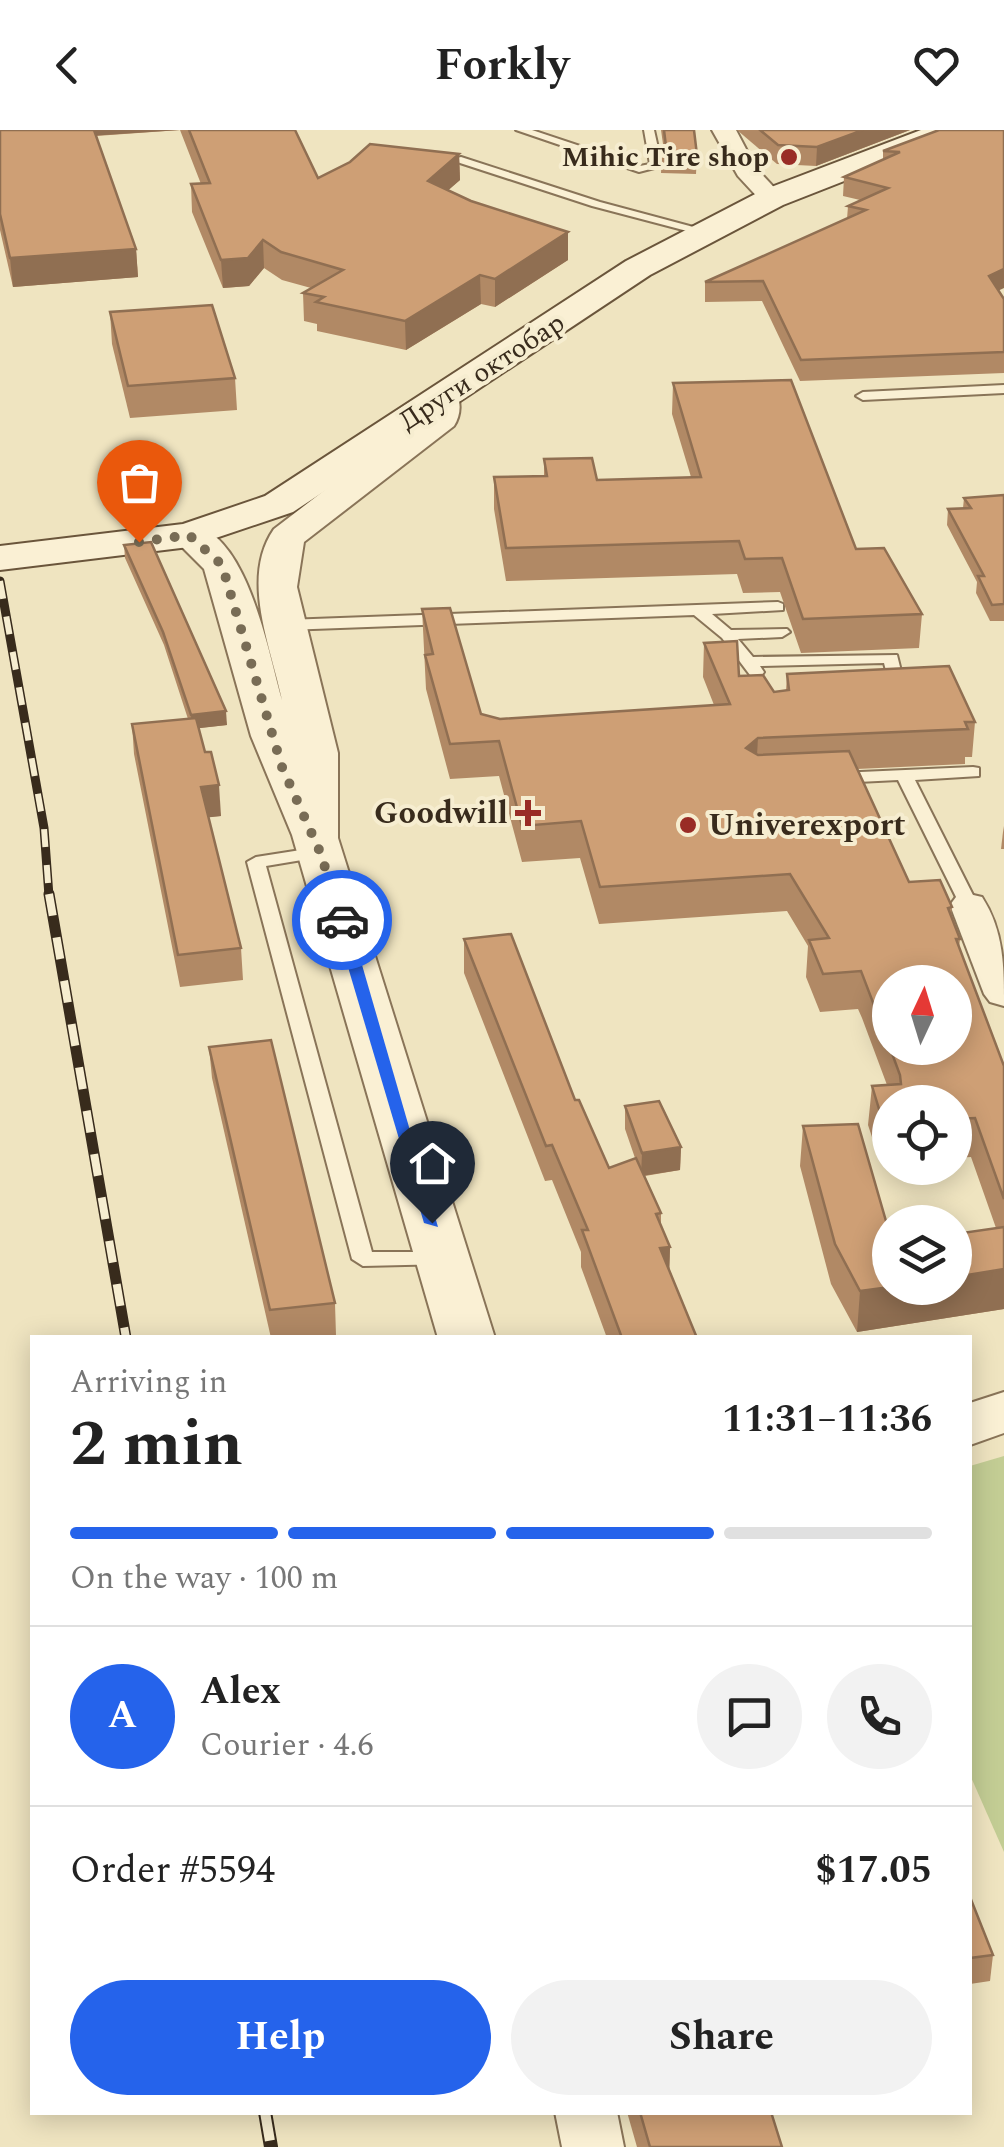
<!DOCTYPE html>
<meta charset="utf-8">
<style>
:root{--surface:#fff;--page:#f2f2f2;--text:#222;--muted:#767676;--line:#e0e0e0;--accent:#2563eb}
body{margin:0;font-family:Spectral,serif;background:var(--page);color:var(--text);height:100vh;display:flex;flex-direction:column;font-size:38px;white-space:nowrap}
*{box-sizing:border-box;margin:0}
p{font-size:32px;color:var(--muted)}
.icon{flex:none;width:55px;height:55px;fill:none;stroke:currentColor;stroke-width:2;stroke-linecap:round;stroke-linejoin:round}
.map{position:relative;flex:1;overflow:hidden}
.side{position:absolute;left:30px;top:1205px;width:942px;height:780px;display:flex;flex-direction:column;background:var(--surface);border-radius:0px;box-shadow:0 5px 25px #0003}
.side>*{flex:none}
.needle{width:65px;rotate:4deg}
.tools{position:absolute;left:872px;top:835px;display:grid;gap:20px}
.tools a{display:grid;place-items:center;width:100px;height:100px;border-radius:50%;background:var(--surface);box-shadow:0 5px 25px #0003;font-size:50px}
.pin{position:absolute;display:grid;place-items:center;width:85px;height:85px;color:#fff;margin:-102px -42px;border-radius:50% 50% 50% 0;rotate:-45deg;box-shadow:0 0 10px #0007}
.pin .icon{rotate:45deg}
.courier{position:absolute;display:grid;place-items:center;width:100px;height:100px;margin:-50px;border:8px solid #2563eb;border-radius:50%;background:#fff;color:#222;box-shadow:0 2px 12px #0007}
.summary em{font-style:normal;font-weight:700}
.summary div{display:flex;flex-direction:column-reverse}
.summary{display:flex;align-items:center;justify-content:space-between;height:170px;padding:0 40px}
h1{font-size:65px;font-weight:700;line-height:75px}
.bar{display:grid;grid-template-columns:repeat(4,1fr);gap:15px 10px;align-content:center;height:120px;padding:0 40px}
.bar i{height:12px;border-radius:8px;background:var(--line)}
.bar .on{background:var(--accent)}
.bar p{grid-column:span 4}
.line{display:flex;align-items:center;gap:25px;padding:0 40px;border-top:2px solid var(--line)}
.line div{flex:1}
.round{display:grid;place-items:center;flex:none;width:105px;height:105px;border-radius:52px;background:var(--page)}
.action{display:flex;gap:20px;margin-top:auto;padding:20px 40px}
.action a{flex:1;height:115px;border-radius:60px;background:var(--accent);color:#fff;font-size:40px;font-weight:700;line-height:115px;text-align:center}
.action a+a{background:var(--page);color:var(--text)}
header{display:flex;justify-content:space-between;align-items:center;height:130px;padding:0 40px;background:var(--surface);font-size:45px;font-weight:700}
.map>svg:first-child{display:block}
</style>
<header><svg class="icon" aria-label="back" viewBox="0 0 24 24"><path d="M15 5l-7 7 7 7"/></svg>Forkly<svg class="icon" aria-label="heart" viewBox="0 0 24 24"><path d="M12 20l-8-8c-3-5 5-10 8-4 3-6 11-1 8 4z"/></svg></header>
<div class="map">
<svg width="1004" height="2017" viewBox="0 0 1004 2017">
<rect width="100%" height="100%" fill="#efe4c0"/>
<!-- green -->
<polygon fill="#c3cd94" points="1004,1326 1004,1722 970,1645 970,1336"/>
<g fill="none" stroke-linecap="round" stroke-linejoin="round">
<defs>
<g id="service">
<polygon points="516,0 532,0 640,36 650,34 644,0 654,0 662,36 639,42"/>
<polygon points="461,27 600,72 712,102 706,106 592,76 457,32 457,28"/>
<polygon points="1004,255 1004,263 863,270 856,266 863,262"/>
<polygon points="778,472 783,474 783,480 712,484 731,500 787,499 790,502 782,507 738,509 753,527 897,525 905,557 903,560 891,560 884,533 760,536 764,542 762,545 750,545 722,508 694,485 286,500 278,495 286,490"/>
<polygon points="973,637 979,638 979,646 915,650 978,775 969,780 960,775 898,650 838,653 830,648 838,643"/>
<polygon points="320,717 329,722 326,726 266,736 372,1122 441,1122 452,1129 448,1134 363,1136 352,1129 247,732 256,727"/>
</g>
<g id="minor">
<polygon points="712,0 736,0 756,38 784,68 781,73 763,73 738,46"/>
<path d="M969,764L982,767C1004,801 1004,837 1004,876L990,872L984,864L950,775L956,767Z"/>
<polygon points="555,1982 617,1982 624,2017 562,2017"/>
</g>
<g id="tertiary">
<path d="M442,257L454,260C462,270 461,285 454,296L304,412L297,457L338,623V708L495,1208H438L292,705L251,606L204,439L170,405L176,397C244,380 268,523 282,570C271,516 240,448 274,399L424,284L430,260Z"/>
<polygon points="1004,1262 1004,1303 970,1315 970,1273"/>
</g>
<polygon id="secondary" points="921,0 963,0 959,6 783,75 650,145 293,382 189,417 0,440 0,416 183,394 265,366 626,131 761,61"/>
</defs>
<!-- service casing -->
<use href="#service" stroke="#897458" stroke-width="4"/>
<!-- minor casing -->
<use href="#minor" stroke="#897458" stroke-width="4"/>
<!-- tertiary casing -->
<use href="#tertiary" stroke="#897458" stroke-width="4"/>
<!-- secondary casing -->
<use href="#secondary" stroke="#6a553b" stroke-width="4"/>
<!-- service -->
<use href="#service" fill="#faf0d4" fill-rule="evenodd"/>
<!-- minor -->
<use href="#minor" fill="#faf0d4" fill-rule="evenodd"/>
<!-- tertiary -->
<use href="#tertiary" fill="#faf0d4" fill-rule="evenodd"/>
<!-- secondary -->
<use href="#secondary" fill="#faf0d4" fill-rule="evenodd"/>
<defs>
<polyline id="rail-far2" points="0,451 44,698 49,766"/>
<polyline id="rail-far1" points="49,764 126,1208"/>
<polyline id="rail" points="265,1982 271,2017"/>
</defs>
<!-- rail-far2 casing -->
<use href="#rail-far2" stroke="#382b1c" stroke-width="9"/>
<!-- rail-far1 casing -->
<use href="#rail-far1" stroke="#382b1c" stroke-width="11"/>
<!-- rail casing -->
<use href="#rail" stroke="#382b1c" stroke-width="14"/>
<!-- rail-far2 -->
<use href="#rail-far2" stroke="#f6edd0" stroke-width="6" stroke-dasharray="18" stroke-linecap="butt"/>
<!-- rail-far1 -->
<use href="#rail-far1" stroke="#f6edd0" stroke-width="8" stroke-dasharray="22" stroke-linecap="butt"/>
<!-- rail -->
<use href="#rail" stroke="#f6edd0" stroke-width="10" stroke-dasharray="29" stroke-linecap="butt"/>
</g>
<!-- wall -->
<g fill="#b18965">
<polygon points="0,0 180,0 96,6 136,119 138,147 13,157 0,100"/>
<polygon points="180,0 295,0 318,48 459,24 460,50 448,60 568,130 495,177 481,174 406,220 317,201 317,194 304,191 303,163 311,158 282,150 264,138 249,156 223,158 192,82 191,54 201,54"/>
<polygon points="661,0 694,0 697,25 696,44 661,43 662,24 664,21"/>
<polygon points="737,0 910,0 816,36 777,34"/>
<polygon points="939,0 998,161 1004,169 1004,243 800,251 762,171 705,172 705,152 847,89 848,76 860,70 843,66 844,47 883,30 883,21"/>
<polygon points="110,182 235,248 237,280 130,288 112,214"/>
<polygon points="673,253 856,419 922,484 919,518 801,523 780,462 743,463 737,444 506,451 494,379 494,347 544,346 544,329 597,350 691,347 672,284"/>
<polygon points="1004,365 1004,491 990,491 976,463 977,452 947,395 948,379 963,378 964,368"/>
<polygon points="124,415 227,595 199,598 221,686 208,687 241,818 243,850 180,857 134,624 132,594 188,589 164,515 125,428"/>
<polygon points="422,479 481,584 500,589 714,575 703,547 704,513 739,546 774,562 786,561 787,544 975,592 972,627 965,627 965,634 857,639 909,752 952,777 951,785 960,809 959,818 1004,936 1004,1179 857,1202 831,1154 800,1036 803,996 890,1158 996,1098 971,1027 955,1028 955,972 890,972 890,1031 880,1031 868,995 872,956 887,955 862,888 858,879 820,882 806,847 808,816 787,781 599,794 580,728 522,732 499,646 450,649 426,559"/>
<polygon points="1004,696 1004,719 1001,719 1003,702"/>
<polygon points="464,809 575,970 609,1038 635,1028 625,999 625,976 681,1017 680,1040 645,1046 661,1083 661,1095 670,1117 669,1141 697,1208 607,1208 581,1137 581,1122 552,1050 545,1051 464,843"/>
<polygon points="209,917 335,1173 336,1206 321,1208 271,1208 212,948"/>
<polygon points="970,1767 993,1825 990,1851 970,1854"/>
<polygon points="627,1982 771,1982 782,2017 637,2017"/>
</g>
<!-- shaded-wall -->
<g fill="#906f52">
<polygon points="89,0 180,0 89,6"/>
<polygon points="863,0 910,0 816,36 817,17"/>
<polygon points="459,24 460,50 428,78 428,51"/>
<polygon points="568,102 568,130 495,177 495,149"/>
<polygon points="263,110 264,138 249,156 223,158 221,130"/>
<polygon points="136,119 138,147 13,157 10,128"/>
<polygon points="1004,139 1004,158 987,166 989,146"/>
<polygon points="480,145 481,174 406,220 405,191"/>
<polygon points="226,581 227,595 192,599 191,585"/>
<polygon points="758,608 756,643 746,618"/>
<polygon points="219,655 221,686 203,688 201,657"/>
<polygon points="681,1017 680,1040 641,1046 642,1023"/>
<polygon points="670,1117 669,1153 660,1118"/>
<polygon points="1004,1139 1004,1179 857,1202 860,1161 890,1158 955,1158 955,1147"/>
</g>
<!-- building -->
<g fill="#ce9f75" stroke="#906f52" stroke-width="2.5">
<polygon points="0,0 94,0 136,119 10,128 0,84"/>
<polygon points="189,0 295,0 318,48 350,32 370,14 459,24 428,51 471,71 568,102 495,149 480,145 405,191 316,172 324,167 303,163 343,140 281,122 263,110 248,128 221,130 191,54 210,53"/>
<polygon points="664,0 694,0 697,25 662,24 666,16"/>
<polygon points="760,0 863,0 817,17 778,15"/>
<polygon points="939,0 1004,0 1004,139 989,146 1004,169 1004,222 801,230 763,151 705,152 866,80 848,76 888,58 844,47 900,22 883,21"/>
<polygon points="212,175 235,248 128,256 110,182"/>
<polygon points="791,250 856,419 884,418 922,484 803,489 782,428 745,429 739,411 506,418 494,347 547,346 544,329 592,328 597,350 701,347 673,253"/>
<polygon points="1004,365 1004,474 992,475 978,446 984,446 948,379 971,378 964,368"/>
<polygon points="151,412 226,581 191,585 163,502 124,415"/>
<polygon points="450,478 481,584 500,589 730,574 704,513 737,511 739,546 763,545 774,562 789,560 787,544 949,536 975,592 965,592 968,599 758,608 746,618 758,625 849,621 909,752 940,750 952,777 948,778 960,809 956,809 1004,936 1004,1069 975,988 955,989 955,972 890,972 890,992 883,992 872,956 901,954 900,945 890,918 955,918 955,852 890,852 890,917 861,841 823,844 809,810 829,808 790,744 600,757 581,691 522,696 499,611 450,614 425,525 433,524 422,479"/>
<polygon points="196,588 205,622 211,622 219,655 201,657 241,818 178,825 132,594"/>
<polygon points="511,804 575,970 579,970 609,1038 636,1028 661,1083 656,1084 670,1117 660,1118 697,1208 622,1208 582,1100 588,1100 552,1015 546,1016 464,809"/>
<polygon points="271,910 335,1173 270,1180 209,917"/>
<polygon points="659,971 681,1017 642,1023 625,976"/>
<polygon points="858,994 890,1105 890,1157 860,1161 835,1114 803,996"/>
<polygon points="1004,1097 1004,1139 955,1147 955,1104"/>
<polygon points="970,1767 993,1825 970,1828"/>
<polygon points="640,1982 771,1982 782,2017 650,2017"/>
</g>
<!-- route -->
<polygon fill="#2563eb" points="342,786 349,790 438,1097 424,1093 334,790"/>
<g fill="none" stroke-linecap="round" stroke-linejoin="round">
<!-- done -->
<polyline stroke="#786c55" stroke-width="10" stroke-dasharray="0 18" points="139,412 189,405 222,435 282,637 320,722 342,790"/>
</g>
<!-- markers -->
<g fill="#992c26" stroke="#f6edd0" stroke-width="4">
<circle cx="789" cy="27" r="10"/>
<path d="M523 668h10v10h10v10h-10v10h-10v-10h-10v-10h10z"/>
<circle cx="688" cy="695" r="10"/>
</g>
<g text-anchor="middle" dominant-baseline="central" stroke-width="8" stroke-linejoin="round" paint-order="stroke">
<!-- far-poi labels -->
<g font-size="28" font-weight="bold" fill="#382b1c" stroke="#f6edd0" text-anchor="end">
<text x="769" y="27">Mihic Tire shop</text>
</g>
<!-- far-street labels -->
<g font-size="28" fill="#382b1c" stroke="#f6edd0">
<text transform="translate(482 242) rotate(-33)">Други октобар</text>
</g>
<!-- poi labels -->
<g font-size="32" font-weight="bold" fill="#382b1c" stroke="#f6edd0" text-anchor="end">
<text x="508" y="683">Goodwill</text>
<text x="708" y="695" text-anchor="start">Univerexport</text>
</g>
</g>
</svg>
<div class="tools">
<a><svg class="needle" viewBox="-14 -14 28 28"><path d="M0-13l5 13h-10z" fill="#e53935"/><path d="M0 13l5-13h-10z" fill="#767676"/></svg></a>
<a><svg class="icon" aria-label="locate" viewBox="0 0 24 24"><circle cx="12" cy="12" r="6"/><path d="M12 2v4M12 18v4M2 12h4M18 12h4"/></svg></a>
<a><svg class="icon" aria-label="layers" viewBox="0 0 24 24"><path d="M12 4l9 5-9 5-9-5zM3 14l9 5 9-5"/></svg></a>
</div>
<div class="pin" style="left:139px;top:412px;background:#ea580c"><svg class="icon" aria-label="bag" viewBox="0 0 24 24"><path d="M5 8h14l-1 12H6zM9 8a3 3 0 0 1 6 0"/></svg></div>
<div class="pin" style="left:432px;top:1093px;background:#1f2937"><svg class="icon" aria-label="home" viewBox="0 0 24 24"><path d="M3 11l9-7 9 7M6 9v11h12V9"/></svg></div>
<div class="courier" style="left:342px;top:790px"><svg class="icon" aria-label="car" viewBox="0 0 24 24"><path d="M5 17H2v-5l4-1 3-4h7l3 4 3 1v5h-3M9 17h6M6 11h13"/><circle cx="7" cy="17" r="2"/><circle cx="17" cy="17" r="2"/></svg></div>
<section class="side">
<div class="summary"><div><h1>2 min</h1><p>Arriving in</p></div><em>11:31–11:36</em></div>
<div class="bar"><i class="on"></i><i class="on"></i><i class="on"></i><i></i><p>On the way · 100 m</p></div>
<div class="line" style="height:180px"><b class="round" style="background:var(--accent);color:#fff">A</b><div><b>Alex</b><p>Courier · 4.6</p></div><a class="round"><svg class="icon" aria-label="chat" viewBox="0 0 24 24"><path d="M4 5h16v11H9l-5 4z"/></svg></a><a class="round"><svg class="icon" aria-label="phone" viewBox="0 0 24 24"><path d="M5 4h4l2 5-3 2q2 4 5 5l2-3 5 2v4C11 20 4 13 5 4z"/></svg></a></div>
<div class="line" style="height:130px"><div>Order #5594</div><b>$17.05</b></div>
<div class="action"><a>Help</a><a>Share</a></div>
</section>
</div>
